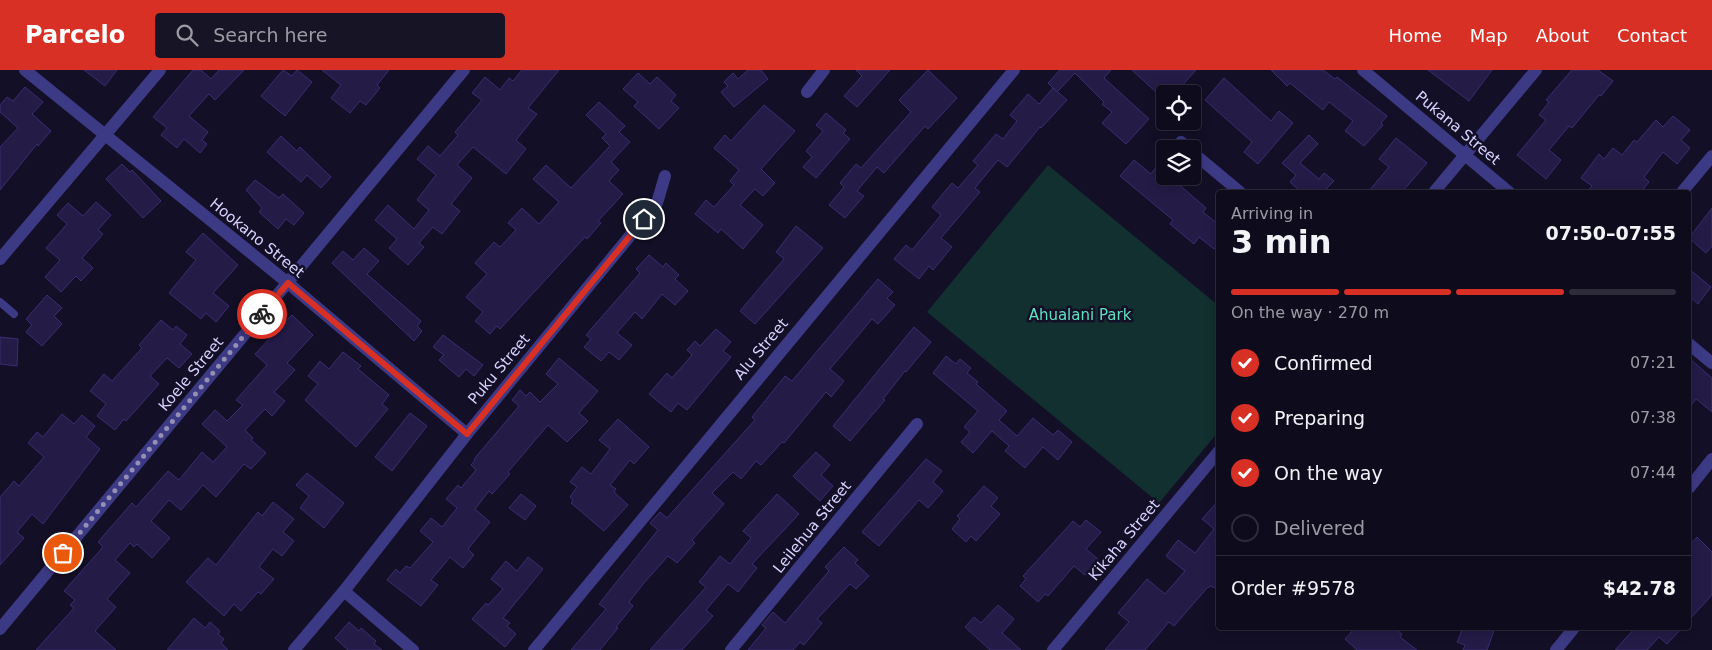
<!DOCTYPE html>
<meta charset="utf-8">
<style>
:root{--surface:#0e0b1c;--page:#171425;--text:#f1f3f6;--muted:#9b9ba3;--line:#2e2b3b;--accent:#d93025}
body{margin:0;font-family:"DejaVu Sans",sans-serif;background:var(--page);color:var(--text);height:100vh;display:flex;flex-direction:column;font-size:19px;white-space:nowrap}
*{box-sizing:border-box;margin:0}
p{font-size:16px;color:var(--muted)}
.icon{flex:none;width:28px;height:28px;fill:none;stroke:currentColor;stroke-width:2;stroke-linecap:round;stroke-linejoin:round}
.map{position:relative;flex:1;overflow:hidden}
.panel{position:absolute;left:1216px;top:120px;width:475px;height:440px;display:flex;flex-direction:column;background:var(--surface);border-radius:5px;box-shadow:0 2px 12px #0003,0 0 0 1px var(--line)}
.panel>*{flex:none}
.controls{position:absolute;left:1156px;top:15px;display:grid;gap:10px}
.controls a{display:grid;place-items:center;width:45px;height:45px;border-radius:5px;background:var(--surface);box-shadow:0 2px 12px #0003,0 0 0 1px var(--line);font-size:25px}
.pin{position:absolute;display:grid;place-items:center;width:42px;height:42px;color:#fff;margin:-21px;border:2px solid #fff;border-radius:50%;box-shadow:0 1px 5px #0007}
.courier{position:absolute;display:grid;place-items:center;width:50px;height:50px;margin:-25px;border:4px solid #d93025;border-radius:50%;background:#fff;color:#222;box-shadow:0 1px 6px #0007}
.headline em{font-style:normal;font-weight:800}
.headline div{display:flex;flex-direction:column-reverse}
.headline{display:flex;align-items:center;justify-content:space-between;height:85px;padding:0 15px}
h1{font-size:32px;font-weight:800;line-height:38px}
.bar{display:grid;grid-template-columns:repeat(4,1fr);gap:8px 5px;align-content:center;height:60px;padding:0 15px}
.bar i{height:6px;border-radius:4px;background:var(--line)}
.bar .selected{background:var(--accent)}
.bar p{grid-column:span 4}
.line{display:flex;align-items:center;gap:12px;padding:0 15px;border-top:1px solid var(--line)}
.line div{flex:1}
ol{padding:0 15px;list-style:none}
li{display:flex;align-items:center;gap:15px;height:55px}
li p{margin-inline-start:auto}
li .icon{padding:5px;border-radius:50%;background:var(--accent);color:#fff;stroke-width:4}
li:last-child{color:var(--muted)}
li i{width:28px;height:28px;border:2px solid var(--line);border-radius:50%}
header{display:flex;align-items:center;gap:30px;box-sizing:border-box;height:70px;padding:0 25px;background:var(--accent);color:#fff}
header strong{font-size:24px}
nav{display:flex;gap:28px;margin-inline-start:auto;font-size:18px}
.search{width:350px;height:45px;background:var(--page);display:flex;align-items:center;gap:12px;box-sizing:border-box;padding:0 18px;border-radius:5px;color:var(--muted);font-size:19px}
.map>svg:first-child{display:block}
</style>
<header>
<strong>Parcelo</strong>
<div class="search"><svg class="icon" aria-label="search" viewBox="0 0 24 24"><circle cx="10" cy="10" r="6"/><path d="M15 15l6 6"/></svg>Search here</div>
<nav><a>Home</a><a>Map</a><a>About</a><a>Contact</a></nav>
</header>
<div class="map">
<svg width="1712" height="580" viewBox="0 0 1712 580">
<rect width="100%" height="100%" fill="#130f26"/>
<!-- green -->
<polygon fill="#12302f" points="1048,95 1219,236 1219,361 1159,433 927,242"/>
<!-- building -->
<g fill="#241b47" stroke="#3b2d73">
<polygon points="84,0 117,0 105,16"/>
<polygon points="193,0 201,0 211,9 219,0 244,0 215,30 209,24 189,46 208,62 202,70 207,74 200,83 184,69 177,78 161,65 167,58 153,47"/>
<polygon points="283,0 292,6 297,0 312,12 285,46 261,26"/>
<polygon points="322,0 389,0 377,15 380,18 366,35 360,31 350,43 331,28 341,15"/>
<polygon points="522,0 559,0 528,38 537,44 516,70 526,79 506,104 473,77 457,95 472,108 451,134 460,141 442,164 433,157 419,173 424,177 408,195 389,178 397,169 375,150 388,135 414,159 429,140 417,130 436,105 417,89 428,76 440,86 458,65 455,62 482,30 472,23 485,7 500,20 509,8 513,11"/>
<polygon points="748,0 761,0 768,9 734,37 721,22 728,16 724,12 733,3 738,9"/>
<polygon points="856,0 890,0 857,37 844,26 862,6"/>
<polygon points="928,0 957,28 928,59 925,56 884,103 877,97 857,121 864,126 845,148 829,135 844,117 840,113 856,94 861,98 911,42 899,30"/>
<polygon points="1060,0 1111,0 1104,8 1149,49 1126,74 1102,53 1112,42 1102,34 1104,32 1075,3 1057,22 1048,13"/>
<polygon points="1132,0 1196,0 1180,18 1187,24 1158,24"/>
<polygon points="1271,0 1323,0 1335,9 1337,7 1387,46 1381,53 1383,55 1364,76 1345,61 1353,51 1329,32 1323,40 1290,13 1287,16"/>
<polygon points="1428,0 1492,0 1469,31"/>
<polygon points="1572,0 1598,0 1613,11 1601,26 1599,25 1572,58 1569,56 1549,80 1561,90 1546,109 1517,85 1546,50 1539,45 1549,32 1546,30"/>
<polygon points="638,3 650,14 657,7 676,25 671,31 679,38 659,59 634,36 638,32 623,19"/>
<polygon points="1224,8 1271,51 1279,41 1293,53 1258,94 1244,82 1252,72 1205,30"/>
<polygon points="25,17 43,32 32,44 51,61 38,76 37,74 0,120 0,77 18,58 0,42 0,35 7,27 13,31"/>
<polygon points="1053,18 1067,30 1041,58 1040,57 1007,97 998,90 975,118 980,122 941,168 952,177 933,200 929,196 919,209 894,189 906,175 912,180 941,145 932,137 952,113 958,118 978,95 973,91 996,64 1003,69 1017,51 1010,45 1028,24 1039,34"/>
<polygon points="599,32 625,56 619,62 630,72 611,92 619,100 609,111 623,124 598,151 601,153 587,169 585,167 500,259 497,256 490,264 475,251 483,242 466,227 487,204 475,193 494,172 500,177 516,160 508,153 522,138 539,154 559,132 533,109 546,95 571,118 610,76 602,68 606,64 586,45"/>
<polygon points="764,35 795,61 761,99 775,113 763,126 755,119 740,135 763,155 743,179 721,159 718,163 695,144 706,130 714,137 734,115 730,111 739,100 714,78 725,65 731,71"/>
<polygon points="826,43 846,60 843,63 850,69 816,108 803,97 812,87 806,81 823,61 816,55"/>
<polygon points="1673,46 1690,60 1681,70 1690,78 1677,94 1663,82 1644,107 1649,112 1641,122 1587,122 1592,116 1581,108 1599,84 1604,89 1613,78 1622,85 1634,70 1637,72 1656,50 1663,57"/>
<polygon points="1309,65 1318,74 1300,93 1319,109 1324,103 1334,111 1323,122 1301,122 1290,112 1296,105 1282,93"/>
<polygon points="281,66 297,81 300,77 331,107 321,118 307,105 301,112 267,82"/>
<polygon points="1396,68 1427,93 1402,122 1368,122 1389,97 1379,89"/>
<polygon points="1134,90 1151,104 1157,96 1165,103 1165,106 1169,106 1206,138 1203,142 1219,155 1219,173 1214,179 1199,167 1194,174 1170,154 1173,150 1120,106"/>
<polygon points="122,94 130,102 132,100 161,131 143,148 106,109"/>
<polygon points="255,110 279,128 283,124 304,143 294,155 286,149 278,159 259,142 262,138 246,120"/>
<polygon points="96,132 111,145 98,160 103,164 82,188 93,198 81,211 76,206 61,222 45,207 60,190 46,178 67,154 57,145 68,133 83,146"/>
<polygon points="1712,138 1712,176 1706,183 1689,168"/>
<polygon points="796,156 823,178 755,254 740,241 784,189 776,182"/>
<polygon points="203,163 238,195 213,223 229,236 216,252 206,243 201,249 169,223 196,190 186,182"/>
<polygon points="364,178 379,191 367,204 421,251 417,256 422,261 414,271 332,193 343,181 353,190"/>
<polygon points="649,185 663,197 666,193 679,205 675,209 688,221 675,235 662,224 642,249 635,242 617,263 632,275 619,290 609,282 601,291 584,277 591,269 586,265 640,203 636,199"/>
<polygon points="1689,199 1711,217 1698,234 1689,226"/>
<polygon points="878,209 893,222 887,228 895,235 878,254 872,249 830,299 844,311 831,327 826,322 784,373 782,372 761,395 756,391 741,409 733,402 712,423 724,434 692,470 695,473 677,493 668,486 644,513 629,532 633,536 616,557 618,558 600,580 571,580 606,539 599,534 658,460 650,453 660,442 667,448 755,350 752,347 785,306 792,311"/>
<polygon points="47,225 62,238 54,246 62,254 42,276 26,262 32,255 26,249"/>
<polygon points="292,245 313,265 287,293 295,300 274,322 285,331 272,346 265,339 245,360 253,368 251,370 266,383 251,399 244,394 216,427 203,415 181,440 169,430 151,451 170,468 152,488 137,474 134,477 130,473 115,490 130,503 107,529 116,537 95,561 116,580 36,580 74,538 70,535 75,530 64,521 103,477 98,472 132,433 136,437 168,401 179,410 202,382 213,392 227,377 202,354 215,340 227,351 243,335 236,330 267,295 255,284"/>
<polygon points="161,250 173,260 176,256 187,265 180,274 192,284 179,298 167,288 150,306 159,314 126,351 124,349 115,360 97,346 106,334 90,321 104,304 112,311 142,278 139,275"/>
<polygon points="914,257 931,272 906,302 905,301 883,329 885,330 850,371 833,356"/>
<polygon points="716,259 731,272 723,281 731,287 687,340 678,333 671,342 649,324 667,303 672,308 692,285 687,280 695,271 700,276"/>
<polygon points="443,265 483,295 474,306 466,299 459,307 439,290 444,285 433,277"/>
<polygon points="0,267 18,269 17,296 0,294"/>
<polygon points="343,282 361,296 358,299 389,325 382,334 388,339 356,377 305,330 318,314 308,306 320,291 329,299"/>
<polygon points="946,286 956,294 960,289 971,298 967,303 978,312 976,314 1007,341 999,350 1017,366 1033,348 1053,365 1058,360 1072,372 1058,390 1043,377 1025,398 1005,381 1009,376 992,361 973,383 961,372 970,362 964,357 978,341 933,303"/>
<polygon points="559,288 598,321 579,343 588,351 567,372 548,355 508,402 510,404 492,424 489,421 475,439 490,452 468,479 474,485 463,498 450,487 431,510 438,515 421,536 387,510 396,499 400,503 406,496 410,498 433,472 420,461 431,448 442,457 457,438 446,429 458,415 461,418 476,400 471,395 475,390 474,389 519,336 512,330 520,320 526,326 530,322 540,332 558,314 546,304"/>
<polygon points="1689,288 1712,308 1712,342 1696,329 1689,338"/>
<polygon points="410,343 427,356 392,401 375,387"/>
<polygon points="62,344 74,354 82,345 95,356 86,367 100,379 43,454 32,444 17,462 24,468 0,495 0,427 14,411 19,416 44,387 28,373 37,362 43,367"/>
<polygon points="618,349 649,377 634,394 630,390 610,415 616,419 614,422 628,435 604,461 571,433 573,430 570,427 577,417 570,412 582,397 591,404 610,379 599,370"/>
<polygon points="816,382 830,395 821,405 833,416 820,431 793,406"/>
<polygon points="926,389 942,401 933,412 943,421 928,438 919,430 879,476 862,462"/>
<polygon points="307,403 344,433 324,458 300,438 309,426 296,415"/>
<polygon points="984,416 998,428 991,436 1000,444 976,471 971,466 966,472 952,459 960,449 957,446"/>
<polygon points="521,424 536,436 525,450 509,438"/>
<polygon points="777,424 799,444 752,494 757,498 738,522 728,514 706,540 713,546 682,580 650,580 706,517 699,512 720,486 730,494 751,468 743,461"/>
<polygon points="1219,430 1219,513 1214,518 1211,516 1207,518 1174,556 1169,552 1145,580 1105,580 1129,552 1118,543 1147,509 1165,524 1185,501 1166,486 1178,470 1195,483 1214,459 1202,449"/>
<polygon points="273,432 294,449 283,462 294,471 282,486 273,479 259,497 274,509 261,524 258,522 241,541 234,534 224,546 186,512 208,488 216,495 258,442 262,446"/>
<polygon points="1086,450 1101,462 1086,479 1099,490 1085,505 1074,496 1048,526 1045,524 1038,532 1020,516 1026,509 1023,506 1073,451 1080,457"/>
<polygon points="1697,467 1712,482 1712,525 1689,550 1689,476"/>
<polygon points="844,477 858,490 855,493 869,506 856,519 850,514 817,549 822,553 804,575 800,572 793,580 748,580 766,558 762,555 773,542 785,553 829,501 825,497"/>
<polygon points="528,487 543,499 503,548 510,553 507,556 516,564 505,577 472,549 486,533 488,535 503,519 491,509 506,491 517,501"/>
<polygon points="998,535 1014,549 1002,563 1021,580 990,580 965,557 974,547 981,553"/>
<polygon points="194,548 205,558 210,552 220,561 218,564 224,569 221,573 228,580 167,580"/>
<polygon points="349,552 359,561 361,558 376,571 374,574 382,580 348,580 335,568"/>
<polygon points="1355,558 1394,558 1402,564 1400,567 1417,580 1357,580 1345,569"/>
<polygon points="1463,558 1495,558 1487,580 1463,580 1465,575 1457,572"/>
<polygon points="1635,558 1682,558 1667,574 1659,567 1647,580 1615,580"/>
</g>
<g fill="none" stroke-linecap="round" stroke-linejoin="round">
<!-- service -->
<polyline stroke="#3d3a85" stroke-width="8" points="0,232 14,244"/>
<!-- minor -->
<g stroke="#3d3a85" stroke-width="12">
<polyline points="25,0 288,213 467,364"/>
<polyline points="1363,0 1509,122"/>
<polyline points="807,22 824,0"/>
<polyline points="1181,72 1189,79"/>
<polyline points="1192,82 1240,122"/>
<polyline points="1434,122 1536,0"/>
<polyline points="1682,122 1712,86"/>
<polyline points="0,189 160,0"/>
<polyline points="1689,274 1712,293"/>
<polyline points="1689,418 1712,389"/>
<polyline points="344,521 413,580"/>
<polyline points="0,559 464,0"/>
<polyline points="294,580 344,521 467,364 657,133 665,106"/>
<polyline points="534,580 1014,0"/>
<polyline points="731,580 917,354"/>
<polyline points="1053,580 1219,381"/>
<polyline points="1556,580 1574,558"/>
</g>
</g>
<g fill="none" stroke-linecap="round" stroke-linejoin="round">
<!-- done -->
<polyline stroke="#948fb3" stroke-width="5" stroke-dasharray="0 9" points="63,483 262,244"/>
<!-- route -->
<polyline stroke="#d93025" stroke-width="6" points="262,244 288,213 467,364 644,149"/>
</g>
<g text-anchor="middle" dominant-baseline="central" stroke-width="5" stroke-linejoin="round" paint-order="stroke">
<!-- street labels -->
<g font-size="15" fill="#d9d4ff" stroke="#130f26">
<text transform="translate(1458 58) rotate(40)">Pukana Street</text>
<text transform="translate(257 168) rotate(39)">Hookano Street</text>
<text transform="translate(761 279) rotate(-50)">Alu Street</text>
<text transform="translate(499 299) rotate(-50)">Puku Street</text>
<text transform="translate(191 304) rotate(-50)">Koele Street</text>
<text transform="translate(812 457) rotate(-51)">Leilehua Street</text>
<text transform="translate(1124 470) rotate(-50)">Kikaha Street</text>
</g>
<!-- park labels -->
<g font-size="15" fill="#5fe0c0" stroke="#130f26">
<text x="1080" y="245">Ahualani Park</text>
</g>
</g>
</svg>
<div class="controls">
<a><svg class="icon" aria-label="locate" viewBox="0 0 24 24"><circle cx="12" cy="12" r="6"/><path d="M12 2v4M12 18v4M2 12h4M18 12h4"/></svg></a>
<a><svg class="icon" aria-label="layers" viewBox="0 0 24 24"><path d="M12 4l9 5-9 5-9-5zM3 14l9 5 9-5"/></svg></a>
</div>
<div class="pin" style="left:63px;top:483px;background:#ea580c"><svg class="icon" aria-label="bag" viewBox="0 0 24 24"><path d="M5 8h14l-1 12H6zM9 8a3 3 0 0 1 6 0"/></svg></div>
<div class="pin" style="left:644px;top:149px;background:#1f2937"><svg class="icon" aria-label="home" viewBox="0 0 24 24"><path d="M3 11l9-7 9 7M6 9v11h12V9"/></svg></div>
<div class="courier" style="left:262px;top:244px"><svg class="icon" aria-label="bike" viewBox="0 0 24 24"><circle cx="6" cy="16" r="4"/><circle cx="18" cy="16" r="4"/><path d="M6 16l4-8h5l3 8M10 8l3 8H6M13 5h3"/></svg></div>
<section class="panel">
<div class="headline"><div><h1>3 min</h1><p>Arriving in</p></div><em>07:50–07:55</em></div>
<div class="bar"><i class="selected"></i><i class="selected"></i><i class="selected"></i><i></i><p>On the way · 270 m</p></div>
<ol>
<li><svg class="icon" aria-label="check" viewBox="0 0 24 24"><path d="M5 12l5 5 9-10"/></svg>Confirmed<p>07:21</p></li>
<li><svg class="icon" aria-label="check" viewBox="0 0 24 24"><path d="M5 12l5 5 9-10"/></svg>Preparing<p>07:38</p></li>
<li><svg class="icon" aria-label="check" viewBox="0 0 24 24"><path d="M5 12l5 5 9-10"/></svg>On the way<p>07:44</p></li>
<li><i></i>Delivered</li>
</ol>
<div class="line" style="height:65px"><div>Order #9578</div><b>$42.78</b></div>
</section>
</div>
